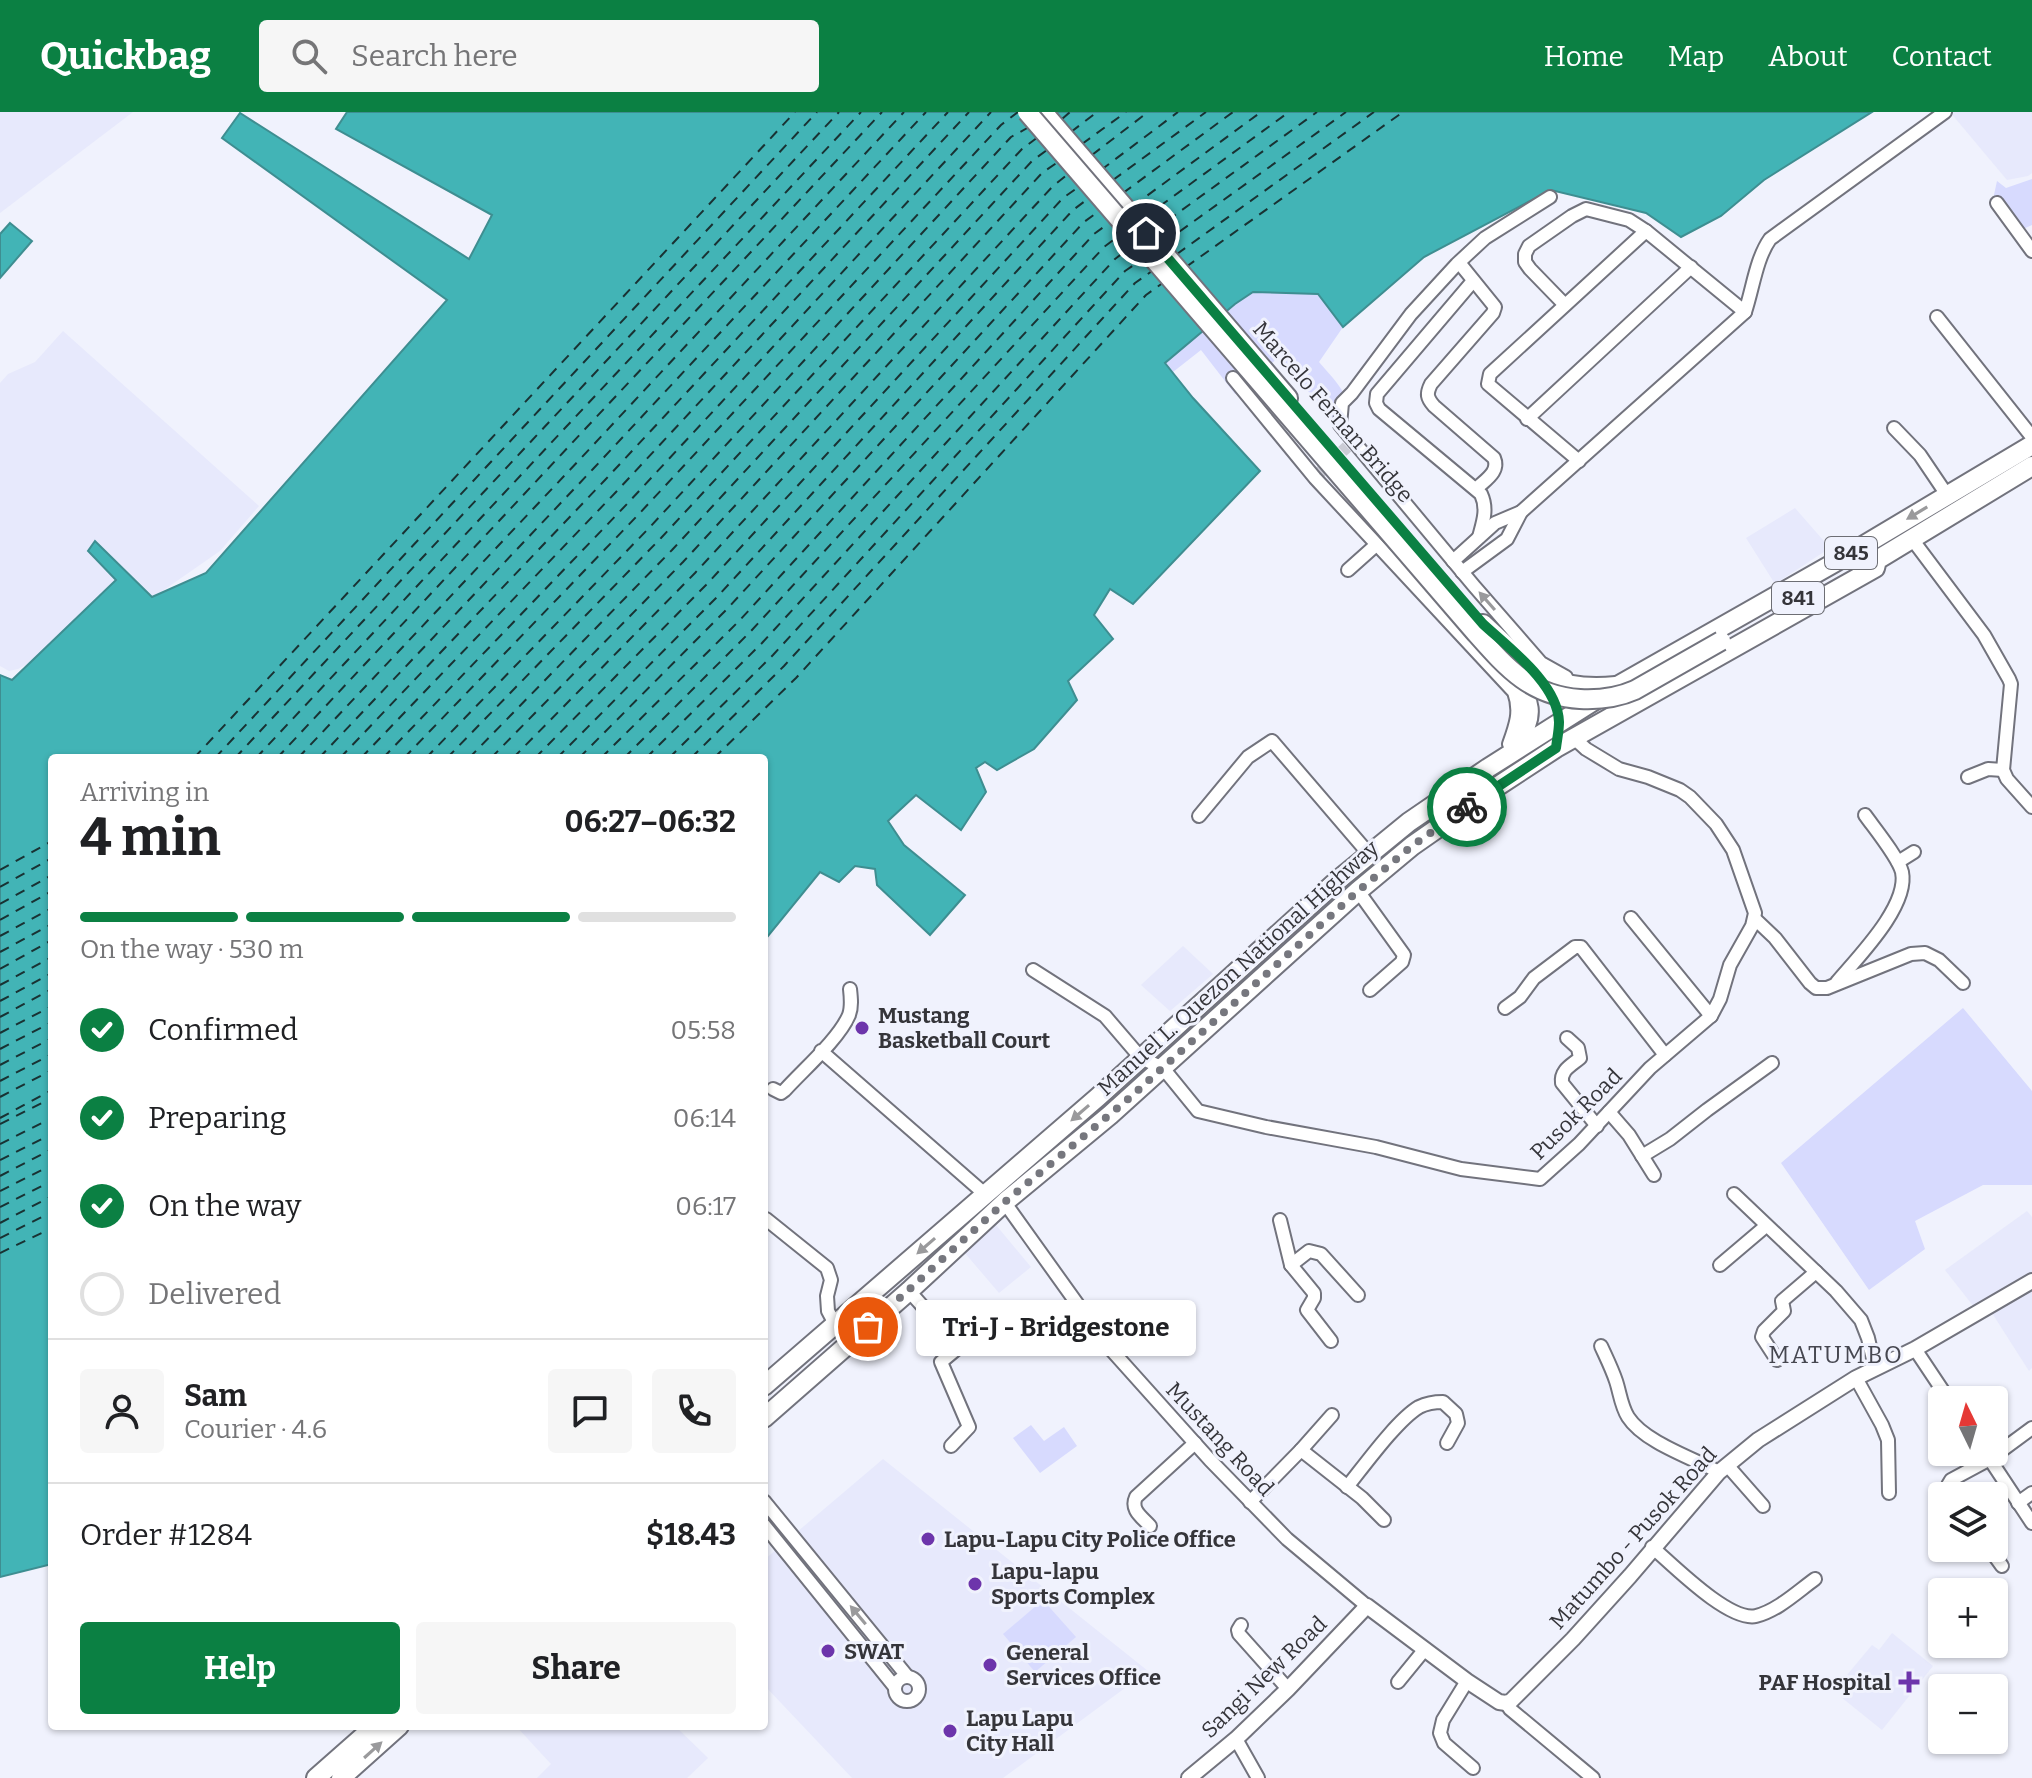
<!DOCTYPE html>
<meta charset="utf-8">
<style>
:root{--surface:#fff;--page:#f6f6f6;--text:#202124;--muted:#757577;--line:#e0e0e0;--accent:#0b8043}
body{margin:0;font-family:Bitter,serif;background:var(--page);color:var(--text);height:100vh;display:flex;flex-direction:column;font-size:30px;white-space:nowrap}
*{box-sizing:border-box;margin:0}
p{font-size:26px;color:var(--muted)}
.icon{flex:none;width:44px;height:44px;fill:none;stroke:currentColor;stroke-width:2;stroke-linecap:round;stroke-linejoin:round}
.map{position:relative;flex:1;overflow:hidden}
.side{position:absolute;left:48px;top:642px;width:720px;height:976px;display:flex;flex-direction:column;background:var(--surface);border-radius:8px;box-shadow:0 2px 6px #0004}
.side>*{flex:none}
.needle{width:52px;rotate:355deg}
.fabs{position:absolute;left:1928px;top:1274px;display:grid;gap:16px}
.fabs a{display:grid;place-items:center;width:80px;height:80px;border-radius:8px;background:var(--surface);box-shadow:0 2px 6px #0004;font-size:40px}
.pin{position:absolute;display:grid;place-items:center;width:68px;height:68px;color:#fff;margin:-34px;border:4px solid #fff;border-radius:50%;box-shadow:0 2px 8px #0007}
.courier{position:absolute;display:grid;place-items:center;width:80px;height:80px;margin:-40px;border:6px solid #0b8043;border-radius:50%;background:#fff;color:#222;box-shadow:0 2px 10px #0007}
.bubble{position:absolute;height:56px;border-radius:8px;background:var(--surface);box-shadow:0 2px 6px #0004;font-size:26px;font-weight:700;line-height:56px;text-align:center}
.headline em{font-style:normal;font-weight:700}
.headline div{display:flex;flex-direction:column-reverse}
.headline{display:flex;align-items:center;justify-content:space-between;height:136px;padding:0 32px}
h1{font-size:52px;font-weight:700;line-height:60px}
.bar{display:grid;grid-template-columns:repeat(4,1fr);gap:12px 8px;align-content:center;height:96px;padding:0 32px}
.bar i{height:10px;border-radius:6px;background:var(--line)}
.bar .on{background:var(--accent)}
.bar p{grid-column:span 4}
.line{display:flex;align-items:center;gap:20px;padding:0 32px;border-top:2px solid var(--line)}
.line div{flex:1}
.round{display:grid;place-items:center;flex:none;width:84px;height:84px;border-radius:8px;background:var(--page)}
ol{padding:0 32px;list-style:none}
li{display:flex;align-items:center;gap:24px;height:88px}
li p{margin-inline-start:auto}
li .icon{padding:8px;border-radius:50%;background:var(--accent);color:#fff;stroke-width:4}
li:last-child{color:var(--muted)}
li i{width:44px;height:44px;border:4px solid var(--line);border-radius:50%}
.primary-button{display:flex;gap:16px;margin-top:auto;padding:16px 32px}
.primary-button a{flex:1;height:92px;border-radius:8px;background:var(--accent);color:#fff;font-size:32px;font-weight:700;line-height:92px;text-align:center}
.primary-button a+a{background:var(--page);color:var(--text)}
header{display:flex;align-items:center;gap:48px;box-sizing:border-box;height:112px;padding:0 40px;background:var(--accent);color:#fff}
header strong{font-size:38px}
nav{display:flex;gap:44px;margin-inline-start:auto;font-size:28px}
.search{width:560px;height:72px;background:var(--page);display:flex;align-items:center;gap:20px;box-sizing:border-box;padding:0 28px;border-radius:8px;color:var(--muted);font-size:30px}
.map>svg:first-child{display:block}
</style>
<header>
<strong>Quickbag</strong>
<div class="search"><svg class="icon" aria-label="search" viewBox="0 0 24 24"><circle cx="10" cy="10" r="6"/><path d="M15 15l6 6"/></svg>Search here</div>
<nav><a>Home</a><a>Map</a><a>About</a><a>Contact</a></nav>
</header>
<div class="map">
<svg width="2032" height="1666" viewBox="0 0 2032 1666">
<rect width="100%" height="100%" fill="#f0f2fd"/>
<!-- built -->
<g fill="#e7e9fc">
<polygon points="0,0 133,0 0,101"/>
<polygon points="1950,0 2032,0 2032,61 2028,64 2007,68"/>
<polygon points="63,219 259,394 220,439 148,489 18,557 9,559 0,554 0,271 8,262 35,250"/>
<polygon points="1795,396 1830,436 1775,472 1746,426"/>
<polygon points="1183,834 1213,862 1170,899 1141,873"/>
<polygon points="2027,1099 2032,1105 2032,1160 1974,1195 1945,1158"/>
<polygon points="996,1113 1031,1155 999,1181 964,1140"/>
<polygon points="2032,1176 2032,1256 2029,1259 1992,1201"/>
<polygon points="883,1347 1148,1559 1003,1666 852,1666 764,1573 764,1448"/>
<polygon points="1892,1521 1933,1554 1882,1618 1841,1585 1854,1569 1847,1563 1872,1533 1879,1538"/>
<polygon points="516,1614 675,1614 708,1646 687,1666 537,1666 551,1652"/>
</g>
<!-- green -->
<g fill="#d7dafe">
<polygon points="2032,67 2032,113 2021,118 1992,92 1997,69 2006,76"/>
<path d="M1253,180L1318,182L1343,215L1319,250C1334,268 1363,293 1339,316L1279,245L1235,282L1201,238L1173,260L1164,251L1235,192Z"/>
<polygon points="1963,896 2032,979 2032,1073 1983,1073 1915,1109 1925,1137 1869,1178 1781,1051"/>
<polygon points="1031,1313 1044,1329 1064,1315 1077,1334 1040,1361 1013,1326"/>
<polygon points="1043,1488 1076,1525 1035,1560 1003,1522"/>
</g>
<!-- water -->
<g fill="#42b4b6" stroke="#3e8e91" stroke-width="2">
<polygon points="347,0 1872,0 1764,68 1721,104 1681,125 1646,101 1551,78 1424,145 1343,215 1318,182 1253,180 1235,192 1165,251 1193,286 1260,359 1133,492 1110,477 1094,503 1113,527 1068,569 1077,588 1034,637 997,658 985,650 976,656 986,680 961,718 916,683 888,709 904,733 965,783 930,823 877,773 875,757 855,754 839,770 820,760 764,829 764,646 52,646 52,1452 0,1465 0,563 12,568 116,468 88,439 95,429 152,485 206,461 447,188 222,26 240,1 469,147 492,103 336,17"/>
<polygon points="10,111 32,129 0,166 0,122"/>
</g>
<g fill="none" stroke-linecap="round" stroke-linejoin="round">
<!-- ferry -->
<g stroke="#193233" stroke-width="2" stroke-dasharray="10 8" stroke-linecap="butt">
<polyline points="1062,7 1070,0"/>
<polyline points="1071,20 1097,0"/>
<polyline points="1082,32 1126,0"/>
<polyline points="1092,43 1148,0"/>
<polyline points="1101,58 1178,0"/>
<polyline points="1113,68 1206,0"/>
<polyline points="1123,81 1233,0"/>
<polyline points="1133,94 1261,0"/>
<polyline points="1145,105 1289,0"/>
<polyline points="1153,119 1317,0"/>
<polyline points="1165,130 1346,0"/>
<polyline points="1177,142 1374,0"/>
<polyline points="1186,155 1403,0"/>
<polyline points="194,646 795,0"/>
<polyline points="215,646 817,0"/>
<polyline points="235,646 839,0"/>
<polyline points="256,646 861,0"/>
<polyline points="277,646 882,0"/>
<polyline points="298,646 582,345 904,0"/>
<polyline points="319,646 593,357 926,0"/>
<polyline points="340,646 605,368 948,0"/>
<polyline points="361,646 616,380 969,0"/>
<polyline points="383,646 627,392 991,0"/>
<polyline points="404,646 638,403 1001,13 1018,0"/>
<polyline points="426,646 650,415 1011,25 1029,15"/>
<polyline points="447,646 661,426 1022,37 1038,25"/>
<polyline points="469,646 672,438 1032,49 1047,38"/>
<polyline points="491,646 683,450 1042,61 1058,50"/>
<polyline points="513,646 695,461 1053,74 1068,62"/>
<polyline points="535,646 706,473 1063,86 1080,74"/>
<polyline points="557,646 717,485 1073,98 1089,86"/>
<polyline points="579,646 728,496 1084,110 1102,97"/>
<polyline points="601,646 740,508 1094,122 1112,109"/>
<polyline points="624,646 751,519 1104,135 1120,123"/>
<polyline points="646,646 762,531 1115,147 1132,134"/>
<polyline points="669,646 773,543 1125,159 1144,146"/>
<polyline points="691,646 784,554 1135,171 1152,159"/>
<polyline points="714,646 796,566 1146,183 1164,170"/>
<polyline points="0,758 52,729"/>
<polyline points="0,775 52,746"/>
<polyline points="0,792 52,763"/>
<polyline points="0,808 52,779"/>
<polyline points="0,824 52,796"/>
<polyline points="0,840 52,812"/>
<polyline points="0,857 52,828"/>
<polyline points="0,873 52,845"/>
<polyline points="0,889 52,861"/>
<polyline points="0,905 52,877"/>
<polyline points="0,921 52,894"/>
<polyline points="0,937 52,910"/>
<polyline points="0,953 52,926"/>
<polyline points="0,969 52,942"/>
<polyline points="0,985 52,958"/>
<polyline points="0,1006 52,978"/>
<polyline points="0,1012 52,986"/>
<polyline points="0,1032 52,1006"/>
<polyline points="0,1048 52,1022"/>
<polyline points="0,1064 52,1037"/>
<polyline points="0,1079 52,1053"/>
<polyline points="0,1095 52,1069"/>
<polyline points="0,1111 52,1084"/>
<polyline points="0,1126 52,1100"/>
<polyline points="0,1141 52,1116"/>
</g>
<!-- minor-tunnel -->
<polyline stroke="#cbccd6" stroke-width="12" stroke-dasharray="12 6" stroke-linecap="butt" points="1316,364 1347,335"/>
<defs>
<g id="minor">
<polyline points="1550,85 1485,126 1457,152 1411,202 1352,281 1342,291 1340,313 1474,474 1541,551 1566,565"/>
<polyline points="1997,91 2032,139"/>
<path d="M1461,153L1495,195L1493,201L1431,272C1426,282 1427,286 1434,294L1494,346C1500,360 1485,368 1476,377"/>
<path d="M1473,169L1377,282L1376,291L1379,297L1481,382C1488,397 1483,410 1479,425"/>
<polyline points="1564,192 1530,157 1525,150 1525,142 1529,134 1572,104 1586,97 1629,108 1646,119 1745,200"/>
<polyline points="1937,205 2032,325"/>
<path d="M1233,266L1315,366L1514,580C1521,599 1516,613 1509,632"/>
<polyline points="1527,307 1691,155"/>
<polyline points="1894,316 1920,343 1947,383"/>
<polyline points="1579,349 1488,272 1490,262 1646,119"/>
<polyline points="1912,427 1984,523 2009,567 2011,572 2003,658 2007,667 2032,695"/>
<path d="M1453,449L1495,411L1521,400L1745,200C1753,176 1756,147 1770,127L1945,0"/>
<polyline points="1348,458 1376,433"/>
<polyline points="1462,460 1507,427 1521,400"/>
<polyline points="1968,665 1988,657 2003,658"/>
<polyline points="1199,704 1248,645 1272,629 1369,742"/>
<polyline points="1898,750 1914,740"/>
<polyline points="1358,779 1404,843 1402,850 1370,878"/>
<polyline points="1631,806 1711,904"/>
<polyline points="1755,807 1775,826 1810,871 1816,876 1827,876 1911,842 1925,841 1939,848 1963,871"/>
<polyline points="1033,858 1105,904 1141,946 1163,956 1198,999 1266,1015 1376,1035 1461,1057 1540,1067 1579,1032 1650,956 1711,904 1720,887 1730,853 1752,814 1755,801 1733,738 1716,712 1690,685 1680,678 1648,665 1619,657 1586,637 1574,626"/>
<path d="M1837,870C1858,845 1909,794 1902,760C1898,745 1875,717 1865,703"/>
<polyline points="1505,896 1520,885 1534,866 1575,835 1581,835 1665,943"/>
<path d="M1567,926L1578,936L1580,946C1572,953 1560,958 1562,971L1597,1014"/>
<polyline points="821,939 986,1083"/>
<path d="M773,977L781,981L785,978C803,958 839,927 849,903C852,895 851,886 850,877"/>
<polyline points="1609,1000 1629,1023 1654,1063"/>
<polyline points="1642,1044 1670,1027 1707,998 1772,951"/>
<polyline points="1734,1082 1836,1179 1861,1208 1868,1226 1875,1256"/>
<polyline points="1005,1091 1106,1232 1210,1348 1287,1427 1367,1494"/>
<polyline points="766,1107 827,1156 831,1168 827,1184 828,1199 835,1212"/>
<polyline points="1280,1108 1291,1153 1314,1181 1314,1186 1307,1198 1331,1229"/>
<polyline points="1291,1153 1309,1139 1321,1142 1358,1183"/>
<polyline points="1720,1153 1766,1114"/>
<polyline points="909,1179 959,1235 941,1250 969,1315 951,1334"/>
<path d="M1601,1234C1606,1245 1612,1257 1616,1269C1620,1281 1621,1294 1628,1305C1644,1330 1692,1346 1719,1360"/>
<polyline points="1915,1237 1949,1288"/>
<polyline points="1777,1248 1762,1225 1764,1219 1784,1199 1782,1189 1816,1160"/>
<polyline points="1856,1266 1882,1313 1888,1328 1889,1381"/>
<polyline points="1301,1338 1362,1386 1384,1408"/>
<polyline points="1987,1343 2032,1411"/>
<polyline points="1727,1353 1763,1394"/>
<path d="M1347,1375C1364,1354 1397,1308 1419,1295C1427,1291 1434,1290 1443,1290L1456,1302L1458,1311L1447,1331"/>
<polyline points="1952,1384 1948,1373 1951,1368 1990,1347 2032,1316"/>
<polyline points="764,1389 907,1564"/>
<polyline points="1250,1390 1301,1338 1332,1303"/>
<polyline points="2018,1391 2032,1381"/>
<polyline points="764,1413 894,1574"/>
<path d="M1150,1414C1142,1405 1130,1398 1136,1385L1195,1331"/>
<path d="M1652,1435C1673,1453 1729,1510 1756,1504C1777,1499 1797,1480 1815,1467"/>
<polyline points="1989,1436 2002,1454"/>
<polyline points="1241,1513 1238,1518 1239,1522 1288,1577"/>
<circle cx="907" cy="1577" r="12"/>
<polyline points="1467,1569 1443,1608 1440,1621 1444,1631 1473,1656"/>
<polyline points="1398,1570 1425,1537"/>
<polyline points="1506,1591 1510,1597 1593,1666"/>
<polyline points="1236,1627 1258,1666"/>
</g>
<polyline id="tertiary" points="1189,1666 1236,1627 1288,1577 1367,1494 1467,1569 1499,1590 1506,1591 1511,1589 1573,1527 1630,1464 1719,1360 1758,1328 1856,1266 1915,1237 2032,1169"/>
<g id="primary">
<polyline points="1043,0 1288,286"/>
<path d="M1483,512C1530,555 1547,581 1616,574"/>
<path d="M1506,561C1533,585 1537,606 1513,635"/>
<polyline points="764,1274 1098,985 1338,768 1409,710 1488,656 1619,573 1834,451 2032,333"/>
<polyline points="764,1306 909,1179 1006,1089 1110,1003 1358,779 1412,734 1498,674 1556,636 1875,456 1877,448 2032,354"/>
<polyline points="316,1666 375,1614"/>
<polyline points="341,1666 399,1614"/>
</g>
</defs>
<!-- minor casing -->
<use href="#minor" stroke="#72737d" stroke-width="16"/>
<!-- tertiary casing -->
<use href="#tertiary" stroke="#72737d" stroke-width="18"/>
<!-- primary casing -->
<use href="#primary" stroke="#72737d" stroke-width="22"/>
<!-- minor -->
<use href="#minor" stroke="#fff" stroke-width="12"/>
<!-- tertiary -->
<use href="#tertiary" stroke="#fff" stroke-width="14"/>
<!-- primary -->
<use href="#primary" stroke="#fff" stroke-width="18"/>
<defs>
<path id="primary-bridge" d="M1027,0L1474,519C1506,555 1530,584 1580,587C1600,588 1617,586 1635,578L1721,529"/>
</defs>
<!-- primary-bridge casing -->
<use href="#primary-bridge" stroke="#72737d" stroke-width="22" stroke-linecap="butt"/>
<!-- primary-bridge -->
<use href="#primary-bridge" stroke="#fff" stroke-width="18"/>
</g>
<!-- one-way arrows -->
<defs><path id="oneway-solid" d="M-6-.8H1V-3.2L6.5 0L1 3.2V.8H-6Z" transform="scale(2)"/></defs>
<g fill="#9a9a9c">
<use href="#oneway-solid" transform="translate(1917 401) rotate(149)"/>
<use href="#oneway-solid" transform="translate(1487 489) rotate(-131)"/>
<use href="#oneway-solid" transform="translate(1080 1001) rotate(139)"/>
<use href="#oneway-solid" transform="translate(926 1134) rotate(139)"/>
<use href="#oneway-solid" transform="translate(858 1503) rotate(-130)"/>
<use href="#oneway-solid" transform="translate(373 1638) rotate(-42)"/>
</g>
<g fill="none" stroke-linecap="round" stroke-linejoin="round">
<!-- done -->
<polyline stroke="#76777e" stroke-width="8" stroke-dasharray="0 14.4" points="868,1215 1006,1089 1126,989 1358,779 1412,734 1467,695"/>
<!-- route -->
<path stroke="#0b8043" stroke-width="10" d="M1146,121L1483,512C1509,536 1558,572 1559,610C1559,619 1557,627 1556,636L1467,695"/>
</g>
<!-- markers -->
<g fill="#6d35ab" stroke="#f0f2fd" stroke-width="3">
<circle cx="862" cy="916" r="8"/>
<circle cx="928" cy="1427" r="8"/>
<circle cx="975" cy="1472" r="8"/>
<circle cx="828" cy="1539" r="8"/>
<circle cx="990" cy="1553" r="8"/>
<path d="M1905 1558h8v8h8v8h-8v8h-8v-8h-8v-8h8z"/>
<circle cx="950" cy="1619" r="8"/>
</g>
<g text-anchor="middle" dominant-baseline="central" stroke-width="6" stroke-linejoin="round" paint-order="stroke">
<!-- shield labels -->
<g fill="#f0f2fd" stroke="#6d6e74" stroke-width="2">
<rect x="1825" y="425" width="52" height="32" rx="6"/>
<rect x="1772" y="470" width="52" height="32" rx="6"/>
</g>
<g font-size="20" font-weight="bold" fill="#35353a">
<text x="1851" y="441">845</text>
<text x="1798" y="486">841</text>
</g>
<!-- street labels -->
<g font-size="22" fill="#35353a" stroke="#f0f2fd">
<text transform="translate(1333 300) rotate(49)">Marcelo Fernan Bridge</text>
<text transform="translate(1238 856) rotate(-42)">Manuel L. Quezon National Highway</text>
<text transform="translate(1576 1002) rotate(-45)">Pusok Road</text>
<text transform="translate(1220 1327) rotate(47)">Mustang Road</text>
<text transform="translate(1633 1426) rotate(-48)">Matumbo - Pusok Road</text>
<text transform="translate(1264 1565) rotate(-44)">Sangi New Road</text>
</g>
<!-- poi labels -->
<g font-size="22" font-weight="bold" fill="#35353a" stroke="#f0f2fd" text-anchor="start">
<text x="878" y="903">Mustang<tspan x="878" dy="25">Basketball Court</tspan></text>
<text x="944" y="1427">Lapu-Lapu City Police Office</text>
<text x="991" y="1459">Lapu-lapu<tspan x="991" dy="25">Sports Complex</tspan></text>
<text x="844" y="1539">SWAT</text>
<text x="1006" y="1540">General<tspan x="1006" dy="25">Services Office</tspan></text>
<text x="1891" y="1570" text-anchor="end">PAF Hospital</text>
<text x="966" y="1606">Lapu Lapu<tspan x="966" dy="25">City Hall</tspan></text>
</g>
<!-- neighbourhood labels -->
<g font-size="24" letter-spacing="2" fill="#464750" stroke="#f0f2fd">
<text x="1836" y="1243">MATUMBO</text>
</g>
</g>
</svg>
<div class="fabs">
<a><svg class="needle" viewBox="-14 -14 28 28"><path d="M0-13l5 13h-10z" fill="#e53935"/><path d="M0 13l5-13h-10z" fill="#757577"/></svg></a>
<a><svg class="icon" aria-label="layers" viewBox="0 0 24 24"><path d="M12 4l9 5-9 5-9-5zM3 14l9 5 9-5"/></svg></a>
<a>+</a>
<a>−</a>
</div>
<div class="pin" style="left:868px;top:1215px;background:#ea580c"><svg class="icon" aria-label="bag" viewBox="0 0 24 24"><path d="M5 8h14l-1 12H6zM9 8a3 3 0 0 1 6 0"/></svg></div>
<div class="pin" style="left:1146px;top:121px;background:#1f2937"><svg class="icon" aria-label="home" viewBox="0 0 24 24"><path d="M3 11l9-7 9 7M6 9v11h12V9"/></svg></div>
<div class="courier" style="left:1467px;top:695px"><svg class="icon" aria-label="bike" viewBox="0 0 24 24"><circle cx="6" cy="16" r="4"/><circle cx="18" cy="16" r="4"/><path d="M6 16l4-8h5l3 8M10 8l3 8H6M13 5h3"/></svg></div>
<div class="bubble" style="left:916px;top:1188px;width:280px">Tri-J - Bridgestone</div>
<section class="side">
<div class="headline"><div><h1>4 min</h1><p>Arriving in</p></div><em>06:27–06:32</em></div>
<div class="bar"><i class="on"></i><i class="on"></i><i class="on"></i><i></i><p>On the way · 530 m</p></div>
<ol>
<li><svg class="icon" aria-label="check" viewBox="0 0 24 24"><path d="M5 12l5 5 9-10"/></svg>Confirmed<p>05:58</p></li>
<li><svg class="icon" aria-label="check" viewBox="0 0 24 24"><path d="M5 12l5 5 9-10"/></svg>Preparing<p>06:14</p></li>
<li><svg class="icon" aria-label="check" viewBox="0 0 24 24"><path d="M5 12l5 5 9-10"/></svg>On the way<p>06:17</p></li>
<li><i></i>Delivered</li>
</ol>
<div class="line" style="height:144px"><a class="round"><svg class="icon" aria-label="person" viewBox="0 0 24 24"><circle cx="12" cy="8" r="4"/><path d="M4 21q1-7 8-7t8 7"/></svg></a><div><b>Sam</b><p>Courier · 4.6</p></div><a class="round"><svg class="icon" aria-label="chat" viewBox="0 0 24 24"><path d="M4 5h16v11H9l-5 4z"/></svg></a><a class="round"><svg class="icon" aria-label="phone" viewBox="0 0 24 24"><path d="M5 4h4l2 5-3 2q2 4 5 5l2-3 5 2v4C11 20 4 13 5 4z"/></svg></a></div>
<div class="line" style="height:104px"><div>Order #1284</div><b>$18.43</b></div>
<div class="primary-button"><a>Help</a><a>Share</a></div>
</section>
</div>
